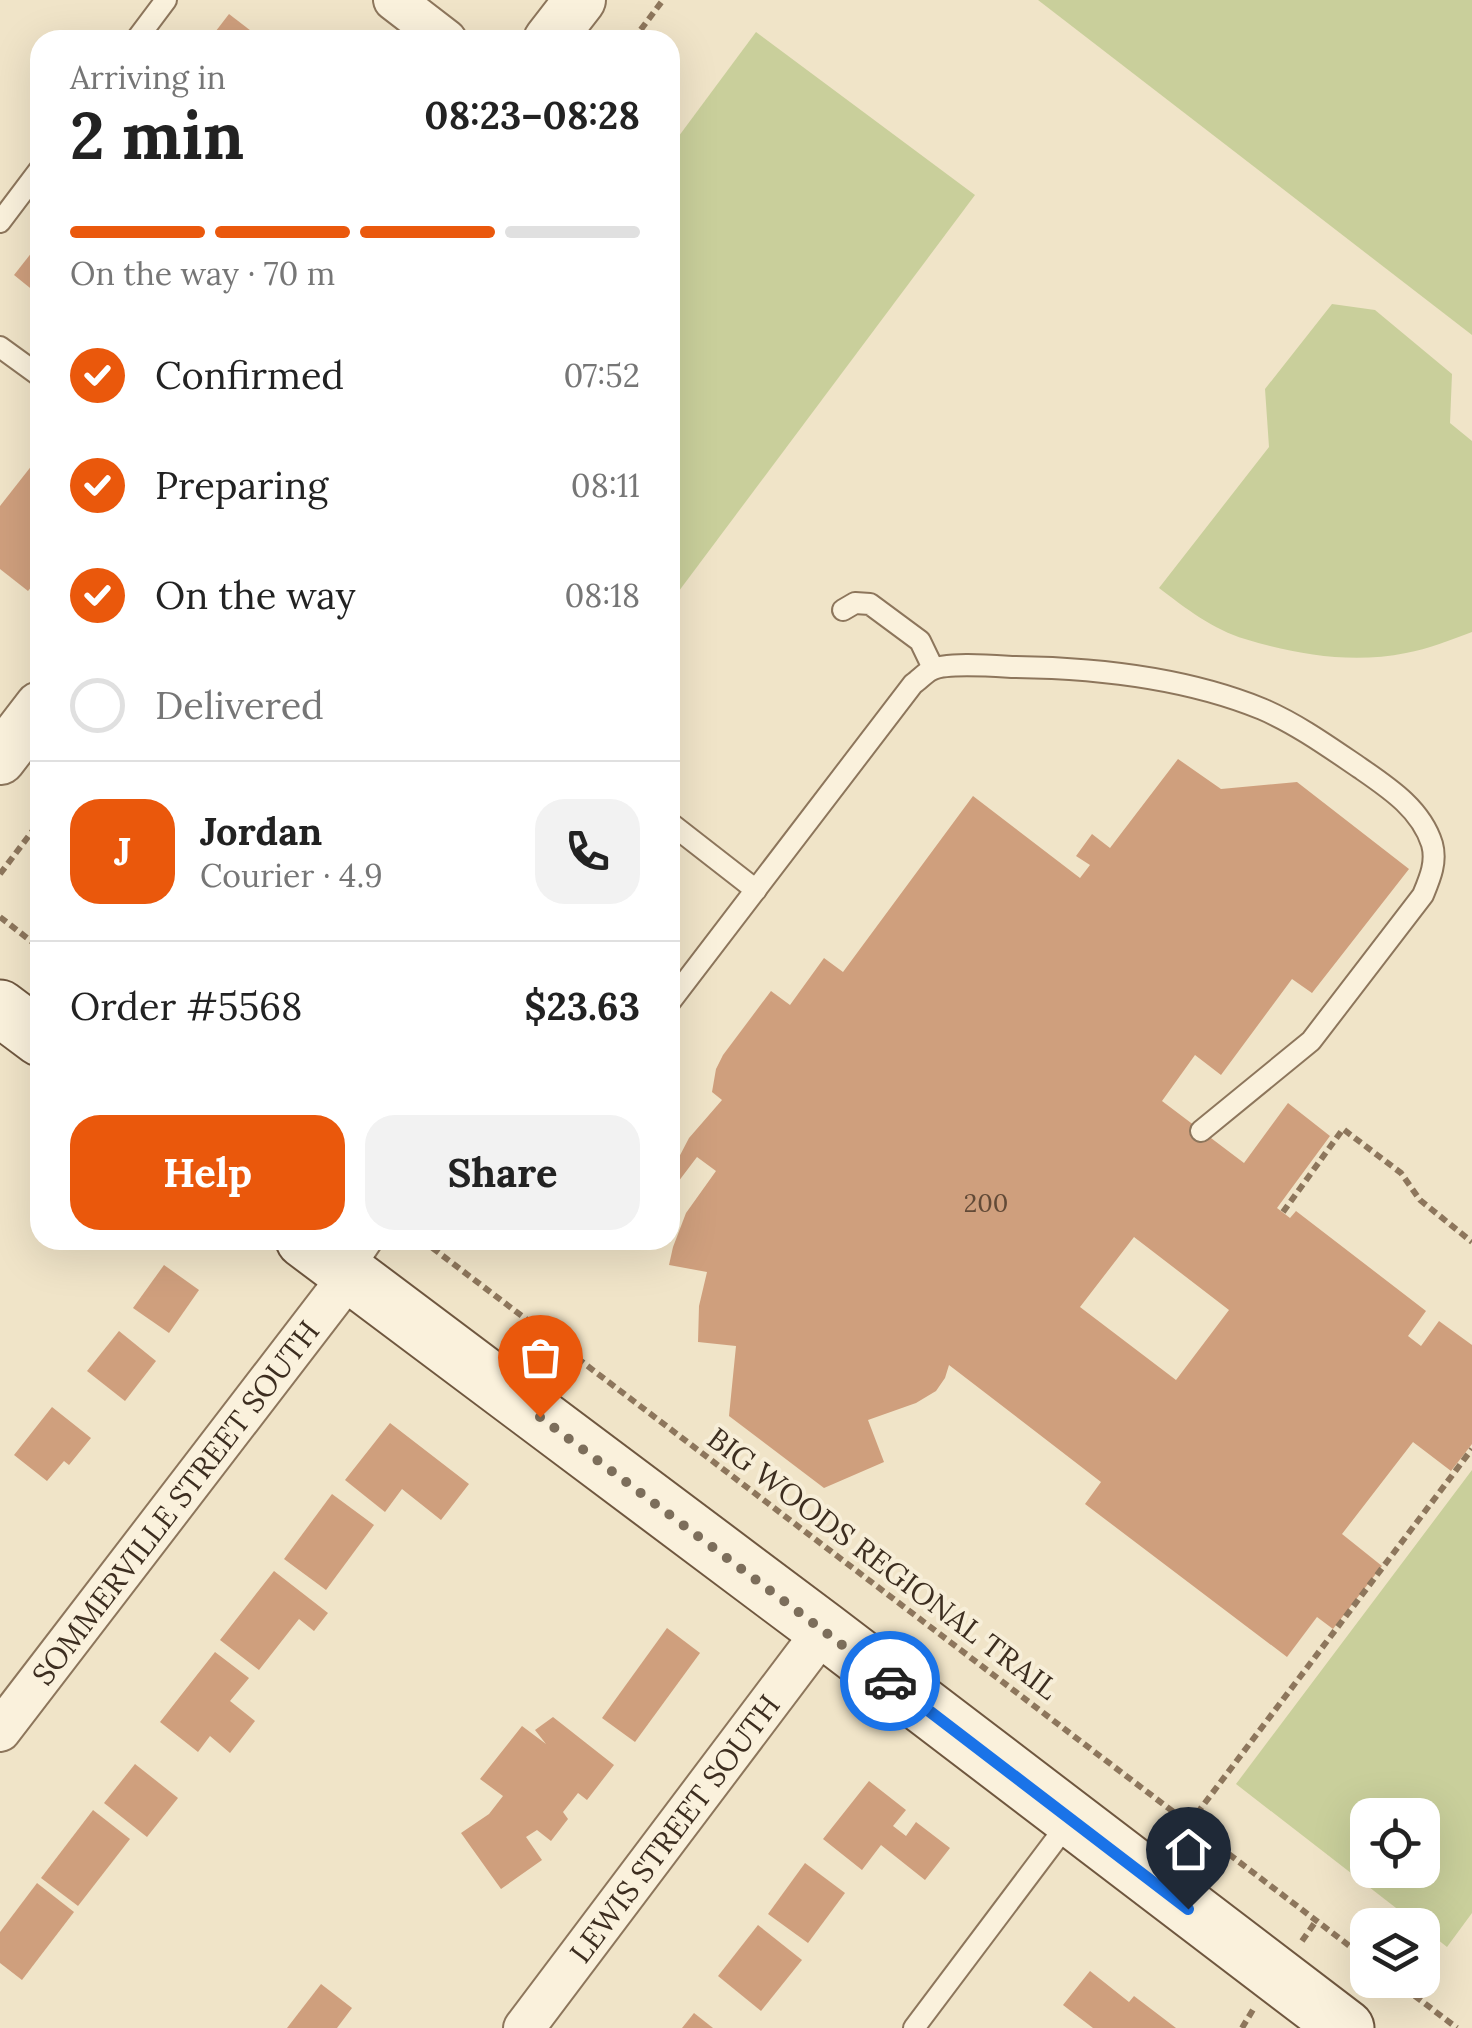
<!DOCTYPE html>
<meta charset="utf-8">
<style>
:root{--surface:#fff;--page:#f2f2f2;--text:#222;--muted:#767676;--line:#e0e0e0;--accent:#ea580c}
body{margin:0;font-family:Lora,serif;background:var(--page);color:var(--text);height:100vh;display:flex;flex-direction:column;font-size:38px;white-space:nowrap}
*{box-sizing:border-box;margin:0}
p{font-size:32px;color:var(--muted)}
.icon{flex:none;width:55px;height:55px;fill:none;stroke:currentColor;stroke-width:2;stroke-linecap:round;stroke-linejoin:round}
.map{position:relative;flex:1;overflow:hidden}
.sheet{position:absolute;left:30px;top:30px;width:650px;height:1220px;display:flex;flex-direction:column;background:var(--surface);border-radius:30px;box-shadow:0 10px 40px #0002}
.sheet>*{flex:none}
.buttons{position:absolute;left:1350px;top:1798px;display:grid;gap:20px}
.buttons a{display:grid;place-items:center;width:90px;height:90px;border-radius:20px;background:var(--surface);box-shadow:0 10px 40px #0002;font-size:50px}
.pin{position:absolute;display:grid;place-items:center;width:85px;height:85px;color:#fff;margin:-102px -42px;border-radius:50% 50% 50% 0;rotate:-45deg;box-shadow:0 0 10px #0007}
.pin .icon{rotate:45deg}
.courier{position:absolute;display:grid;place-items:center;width:100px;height:100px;margin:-50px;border:8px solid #1a73e8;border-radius:50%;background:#fff;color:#222;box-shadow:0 2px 12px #0007}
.overview em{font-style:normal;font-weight:700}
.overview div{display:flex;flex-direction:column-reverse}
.overview{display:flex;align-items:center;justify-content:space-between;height:170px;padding:0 40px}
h1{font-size:65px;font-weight:700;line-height:75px}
.bar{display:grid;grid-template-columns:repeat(4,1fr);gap:15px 10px;align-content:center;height:120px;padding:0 40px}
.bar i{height:12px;border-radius:8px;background:var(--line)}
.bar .current{background:var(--accent)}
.bar p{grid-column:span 4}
.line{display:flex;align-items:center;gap:25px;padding:0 40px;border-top:2px solid var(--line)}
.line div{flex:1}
.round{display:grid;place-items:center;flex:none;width:105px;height:105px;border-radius:30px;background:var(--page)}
ol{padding:0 40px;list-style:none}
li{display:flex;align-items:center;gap:30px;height:110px}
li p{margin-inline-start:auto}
li .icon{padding:10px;border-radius:50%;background:var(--accent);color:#fff;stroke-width:4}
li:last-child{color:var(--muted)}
li i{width:55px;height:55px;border:5px solid var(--line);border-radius:50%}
.primary-button{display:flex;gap:20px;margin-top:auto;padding:20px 40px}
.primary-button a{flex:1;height:115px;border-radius:30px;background:var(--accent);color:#fff;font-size:40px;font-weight:700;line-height:115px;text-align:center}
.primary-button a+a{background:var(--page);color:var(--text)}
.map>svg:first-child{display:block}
</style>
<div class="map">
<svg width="1472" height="2028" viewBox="0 0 1472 2028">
<rect width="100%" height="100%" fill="#f0e4c8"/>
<!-- green -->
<g fill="#c9cf9b" fill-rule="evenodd">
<polygon points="1038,0 1472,0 1472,335"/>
<polygon points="756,32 975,195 670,603 670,148"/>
<path d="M1332,304L1375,310L1452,374L1450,423L1472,441V632C1451,640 1428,649 1406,653C1353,664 1296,655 1245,639C1214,630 1185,608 1159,588L1269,447L1265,389Z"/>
<path d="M1472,1470V1913L1447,1947L1423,1928L1422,1925H1418L1236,1784ZM1422,1815V1870H1368V1815Z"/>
</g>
<!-- building -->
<g fill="#cf9f7d" fill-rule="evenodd">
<polygon points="229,14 263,40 209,40"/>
<polygon points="40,242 40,296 14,275"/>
<polygon points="40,455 40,576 28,591 0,569 0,506"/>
<path d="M1178,759L1221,789L1297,782L1409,869L1312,993L1292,979L1221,1075L1195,1055L1162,1101L1244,1163L1288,1103L1330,1136L1277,1208L1290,1218L1296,1211L1426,1311L1408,1336L1421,1346L1439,1321L1472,1345V1444L1451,1471L1413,1442L1342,1534L1382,1566L1333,1629L1317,1617L1287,1657L1085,1504L1101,1482L949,1365L945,1378L936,1391L916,1403L868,1420L884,1462L824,1488L729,1416L736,1346L698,1342L699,1306L707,1272L669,1265L673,1247L686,1213L716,1171L697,1157L672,1190L670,1188V1181L677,1161L689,1138L722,1100L712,1092L716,1069L723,1055L771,991L790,1005L824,958L843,972L973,796L1080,878L1090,865L1076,856L1092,834L1110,848ZM1134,1237L1229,1310L1176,1380L1080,1307Z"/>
<polygon points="164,1265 199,1290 169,1333 133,1308"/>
<polygon points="119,1331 156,1361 125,1401 87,1371"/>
<polygon points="52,1407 91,1438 69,1465 64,1461 47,1481 14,1455"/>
<polygon points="390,1423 469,1484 441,1520 402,1489 385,1512 345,1480"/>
<polygon points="332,1494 374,1525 326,1590 284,1559"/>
<polygon points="274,1571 328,1613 314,1631 299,1619 259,1670 220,1640"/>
<polygon points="667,1628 700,1653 635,1742 602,1718"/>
<polygon points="215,1652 249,1678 230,1701 255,1721 230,1753 210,1736 198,1752 160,1722"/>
<polygon points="553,1717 614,1765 587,1800 578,1793 563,1812 568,1819 551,1841 537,1830 526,1837 542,1860 501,1889 461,1833 489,1814 503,1796 480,1779 522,1726 546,1744 535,1730"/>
<polygon points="135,1764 178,1798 147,1837 104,1803"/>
<polygon points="869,1781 906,1810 893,1826 906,1836 916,1822 950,1848 925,1880 881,1845 862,1870 823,1839"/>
<polygon points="93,1810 130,1839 78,1906 41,1878"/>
<polygon points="805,1863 845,1893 808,1943 768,1914"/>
<polygon points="37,1883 74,1912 22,1980 0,1963 0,1932"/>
<polygon points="758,1925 802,1960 761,2011 718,1976"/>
<polygon points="1090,1971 1129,2002 1134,1996 1176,2028 1093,2028 1063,2005"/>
<polygon points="321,1984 352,2008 337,2028 287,2028"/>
<polygon points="694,2013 713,2028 682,2028"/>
</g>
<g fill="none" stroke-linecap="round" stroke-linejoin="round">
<defs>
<g id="service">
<polyline points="136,40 166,0"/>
<polyline points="0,222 40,169"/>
<polyline points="0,347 40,376"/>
<polyline points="843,610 855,603 870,604 920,641 933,668"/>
<polyline points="670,823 756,890"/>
<path d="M670,1002L913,684C919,680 925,673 931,670C945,662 996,666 1014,667C1096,668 1186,678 1262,709C1297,724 1329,747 1360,768C1389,788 1421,809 1432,844C1437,862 1430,878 1423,895L1311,1041L1201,1131"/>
<polyline points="351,1273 373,1240"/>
<polyline points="914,2028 1069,1822"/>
</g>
<g id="minor">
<polyline points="394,0 446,40"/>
<path id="s1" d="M0,1731L350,1275"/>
<path id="s2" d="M524,2028L824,1630"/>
</g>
<g id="tertiary">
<polyline points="549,40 580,0"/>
<polyline points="0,759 40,707"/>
</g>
<g id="secondary">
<polyline points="0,1008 40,1038"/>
<polyline points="304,1240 824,1630 1346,2028"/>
</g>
</defs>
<!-- service casing -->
<use href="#service" stroke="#8d765c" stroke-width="24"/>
<!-- minor casing -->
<use href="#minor" stroke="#8d765c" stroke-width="44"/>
<!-- tertiary casing -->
<use href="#tertiary" stroke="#8d765c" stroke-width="54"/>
<!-- secondary casing -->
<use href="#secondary" stroke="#6f573f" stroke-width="59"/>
<!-- path -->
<g stroke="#8d765c" stroke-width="6" stroke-dasharray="8 5" stroke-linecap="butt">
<polyline points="633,40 663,0"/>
<polyline points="0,874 40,821"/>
<polyline points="0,917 40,948"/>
<polyline points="1283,1212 1343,1129 1401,1173 1420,1200 1472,1242"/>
<polyline points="422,1240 1368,1960"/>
<polyline points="1189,1824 1472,1449"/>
<polyline points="1302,1941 1316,1921"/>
<polyline points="1394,1980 1457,2028"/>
<polyline points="1242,2028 1254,2008"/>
</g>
<!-- service -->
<use href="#service" stroke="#faf1dc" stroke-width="20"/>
<!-- minor -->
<use href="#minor" stroke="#faf1dc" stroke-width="40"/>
<!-- tertiary -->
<use href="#tertiary" stroke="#faf1dc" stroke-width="50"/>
<!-- secondary -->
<use href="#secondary" stroke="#faf1dc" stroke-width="55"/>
</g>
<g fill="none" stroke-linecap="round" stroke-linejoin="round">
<!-- done -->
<polyline stroke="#7c6e5b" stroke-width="10" stroke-dasharray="0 18" points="540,1417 890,1681"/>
<!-- route -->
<polyline stroke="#1a73e8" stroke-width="12" points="890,1681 1188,1909"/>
</g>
<g text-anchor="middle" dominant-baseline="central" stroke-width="8" stroke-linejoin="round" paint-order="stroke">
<!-- number labels -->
<g font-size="25" fill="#624a37">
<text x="986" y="1203">200</text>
</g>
<!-- street labels -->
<g font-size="30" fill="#3d2e20" stroke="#f7eed8">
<text stroke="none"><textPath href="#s1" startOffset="288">SOMMERVILLE STREET SOUTH</textPath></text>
<text transform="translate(883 1563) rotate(37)">BIG WOODS REGIONAL TRAIL</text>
<text stroke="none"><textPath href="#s2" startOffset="250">LEWIS STREET SOUTH</textPath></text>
</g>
</g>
</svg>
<div class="buttons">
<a><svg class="icon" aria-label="locate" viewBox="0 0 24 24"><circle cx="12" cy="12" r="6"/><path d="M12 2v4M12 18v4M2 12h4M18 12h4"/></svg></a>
<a><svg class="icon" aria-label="layers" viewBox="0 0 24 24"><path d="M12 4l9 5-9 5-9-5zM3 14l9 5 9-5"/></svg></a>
</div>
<div class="pin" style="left:540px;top:1417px;background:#ea580c"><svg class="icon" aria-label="bag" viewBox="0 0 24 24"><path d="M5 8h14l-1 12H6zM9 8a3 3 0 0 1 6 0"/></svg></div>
<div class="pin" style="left:1188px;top:1909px;background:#1f2937"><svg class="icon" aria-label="home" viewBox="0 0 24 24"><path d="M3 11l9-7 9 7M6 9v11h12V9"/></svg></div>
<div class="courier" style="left:890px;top:1681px"><svg class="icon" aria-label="car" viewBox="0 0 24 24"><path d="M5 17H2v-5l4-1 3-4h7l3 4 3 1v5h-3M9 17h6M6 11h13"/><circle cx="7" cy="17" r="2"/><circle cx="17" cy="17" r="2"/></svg></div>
<section class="sheet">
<div class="overview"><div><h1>2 min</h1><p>Arriving in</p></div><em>08:23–08:28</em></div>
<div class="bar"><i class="current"></i><i class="current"></i><i class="current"></i><i></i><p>On the way · 70 m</p></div>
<ol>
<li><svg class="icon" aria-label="check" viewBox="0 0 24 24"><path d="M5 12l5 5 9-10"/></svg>Confirmed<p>07:52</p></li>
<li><svg class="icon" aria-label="check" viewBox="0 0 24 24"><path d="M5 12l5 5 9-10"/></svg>Preparing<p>08:11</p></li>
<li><svg class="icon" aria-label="check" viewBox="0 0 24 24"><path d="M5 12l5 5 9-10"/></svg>On the way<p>08:18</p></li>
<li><i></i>Delivered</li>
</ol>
<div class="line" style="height:180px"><b class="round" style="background:var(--accent);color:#fff">J</b><div><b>Jordan</b><p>Courier · 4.9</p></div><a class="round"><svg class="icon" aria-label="phone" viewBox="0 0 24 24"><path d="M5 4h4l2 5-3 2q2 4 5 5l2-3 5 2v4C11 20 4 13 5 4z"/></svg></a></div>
<div class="line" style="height:130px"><div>Order #5568</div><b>$23.63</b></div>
<div class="primary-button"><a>Help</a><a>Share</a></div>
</section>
</div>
